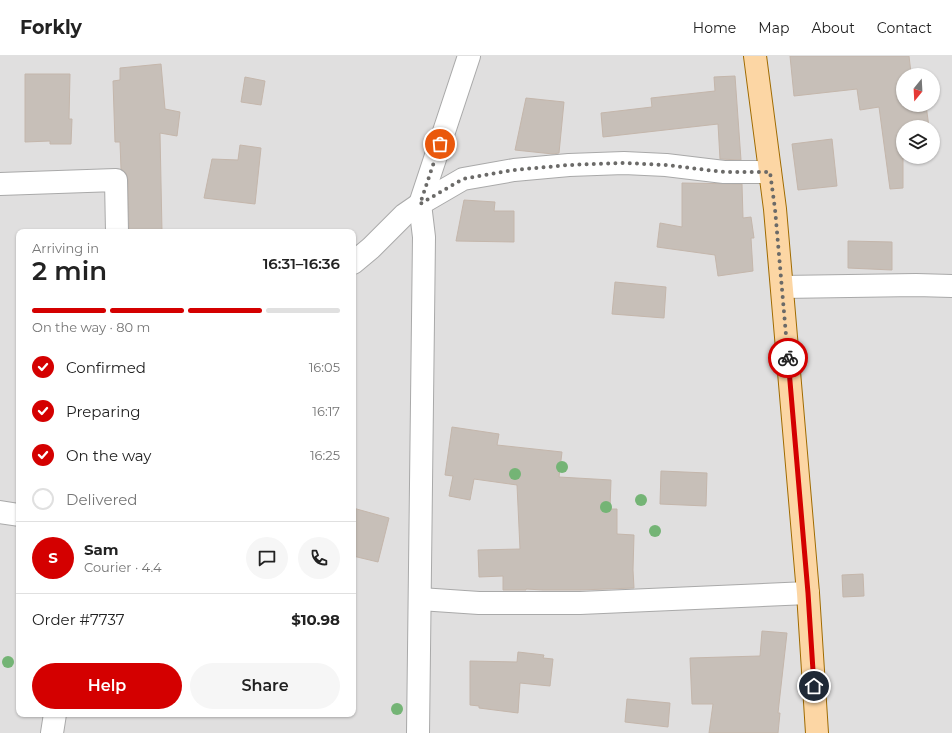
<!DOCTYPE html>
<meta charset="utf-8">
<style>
:root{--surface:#fff;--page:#f6f6f6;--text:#222;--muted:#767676;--line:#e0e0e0;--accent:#d40000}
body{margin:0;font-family:Montserrat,sans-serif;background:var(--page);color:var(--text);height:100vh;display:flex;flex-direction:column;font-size:15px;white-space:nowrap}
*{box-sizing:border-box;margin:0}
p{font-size:13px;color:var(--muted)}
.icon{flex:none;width:22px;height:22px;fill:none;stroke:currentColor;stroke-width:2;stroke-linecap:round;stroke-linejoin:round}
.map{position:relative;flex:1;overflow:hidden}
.panel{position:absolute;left:16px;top:173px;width:340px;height:488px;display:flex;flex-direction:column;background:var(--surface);border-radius:8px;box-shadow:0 1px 3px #0004}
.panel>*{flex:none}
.needle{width:26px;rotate:198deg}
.buttons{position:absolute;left:896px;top:12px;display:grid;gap:8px}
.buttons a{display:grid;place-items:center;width:44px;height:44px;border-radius:50%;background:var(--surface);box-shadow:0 1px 3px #0004;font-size:20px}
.pin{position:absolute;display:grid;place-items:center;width:34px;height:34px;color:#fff;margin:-17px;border:2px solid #fff;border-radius:50%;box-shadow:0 1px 4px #0007}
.courier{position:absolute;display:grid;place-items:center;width:40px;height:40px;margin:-20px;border:3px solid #d40000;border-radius:50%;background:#fff;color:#222;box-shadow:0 1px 5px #0007}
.summary em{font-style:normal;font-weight:600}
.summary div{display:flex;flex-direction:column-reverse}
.summary{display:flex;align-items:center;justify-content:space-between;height:68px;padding:0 16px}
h1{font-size:26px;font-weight:600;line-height:30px}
.bar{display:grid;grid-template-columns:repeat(4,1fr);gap:6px 4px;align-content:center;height:48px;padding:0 16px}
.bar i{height:5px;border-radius:3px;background:var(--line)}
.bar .on{background:var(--accent)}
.bar p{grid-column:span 4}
.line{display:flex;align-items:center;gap:10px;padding:0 16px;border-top:1px solid var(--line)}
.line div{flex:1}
.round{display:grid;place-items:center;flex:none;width:42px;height:42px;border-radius:21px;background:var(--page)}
ol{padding:0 16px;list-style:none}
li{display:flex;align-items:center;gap:12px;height:44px}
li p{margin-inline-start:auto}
li .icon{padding:4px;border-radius:50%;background:var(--accent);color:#fff;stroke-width:4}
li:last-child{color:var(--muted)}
li i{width:22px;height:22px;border:2px solid var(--line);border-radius:50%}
.button{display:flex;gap:8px;margin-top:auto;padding:8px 16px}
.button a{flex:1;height:46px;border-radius:24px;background:var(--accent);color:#fff;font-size:16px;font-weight:600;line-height:46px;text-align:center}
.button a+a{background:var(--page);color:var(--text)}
header{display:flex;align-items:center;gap:24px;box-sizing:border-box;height:56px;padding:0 20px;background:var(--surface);border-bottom:1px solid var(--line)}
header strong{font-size:19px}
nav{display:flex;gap:22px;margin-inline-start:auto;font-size:14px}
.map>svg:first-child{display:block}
</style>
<header>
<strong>Forkly</strong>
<nav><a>Home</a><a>Map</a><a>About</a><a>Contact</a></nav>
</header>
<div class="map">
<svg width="952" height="677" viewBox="0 0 952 677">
<rect width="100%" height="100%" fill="#f2efe9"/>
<!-- residential -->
<path fill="#e0dfdf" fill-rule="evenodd" d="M0,0H952V677H0ZM903,19H933V49H903ZM903,71H933V101H903ZM19,176H353V658H19Z"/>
<!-- building -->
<g fill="#c7bfb8" stroke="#c4b6ab">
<polygon points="790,0 909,0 911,17 922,16 922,19 903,19 903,49 926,49 929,71 903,71 903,132 890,133 879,51 860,54 857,33 794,40"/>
<polygon points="161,8 165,53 180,56 177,80 160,77 162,176 129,176 128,123 126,117 121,113 120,86 115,86 113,25 120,24 120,12"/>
<polygon points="25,18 70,18 69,63 72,63 71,88 50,88 50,85 25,86"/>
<polygon points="735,20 741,104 720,103 718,68 603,81 601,57 652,51 651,42 715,35 714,21"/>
<polygon points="245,21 265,25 261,49 241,46"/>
<polygon points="526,42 564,46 559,97 553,98 515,94"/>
<polygon points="832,83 837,130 798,134 792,88"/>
<polygon points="240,89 261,92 255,148 204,142 212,103 238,104"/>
<polygon points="682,127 742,128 743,162 751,161 754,182 751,182 753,215 718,220 715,199 657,191 660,167 682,171"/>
<polygon points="464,144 495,146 494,155 514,155 514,186 456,185"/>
<polygon points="848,185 892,186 892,214 848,212"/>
<polygon points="615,226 666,231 664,262 612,258"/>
<polygon points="452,371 499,378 497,389 562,396 559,421 611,424 610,453 617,453 617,478 634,479 633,514 634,532 580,534 543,534 526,533 526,534 503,534 503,520 479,521 478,494 520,493 517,429 474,423 470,444 449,440 453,420 445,419"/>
<polygon points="661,415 707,417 706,450 660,448"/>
<polygon points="353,452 389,462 378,506 353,500"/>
<polygon points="863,518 864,540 843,541 842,519"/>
<polygon points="762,575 787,577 778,657 780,657 778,677 709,677 713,648 692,648 690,602 760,600"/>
<polygon points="518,596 544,599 543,602 553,603 550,630 520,627 518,657 479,652 479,650 470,649 470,605 517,606"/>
<polygon points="627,643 670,647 668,671 625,666"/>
</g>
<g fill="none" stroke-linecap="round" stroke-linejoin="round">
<defs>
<g id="minor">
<polyline points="0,128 116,124 117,176"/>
<polyline points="353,207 371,192 404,159 420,148 463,123 514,114 569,109 624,107 666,109 724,116 770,116"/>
<polyline points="782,231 916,229 952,230"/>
<polyline points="0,456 19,459"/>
<polyline points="420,543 479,547 580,547 808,537"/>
<polyline points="52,677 55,658"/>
<polyline points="418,677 424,181 420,148 469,0"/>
</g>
<polyline id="major" points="755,0 775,153 808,537 817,677"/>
</defs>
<!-- minor casing -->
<use href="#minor" stroke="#a9a9a9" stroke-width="24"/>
<!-- major casing -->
<use href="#major" stroke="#a06b00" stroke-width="24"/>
<!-- minor -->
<use href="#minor" stroke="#fff" stroke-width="22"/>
<!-- major -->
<use href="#major" stroke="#fcd6a4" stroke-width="22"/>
</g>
<!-- trees -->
<g fill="#74b475">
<circle cx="562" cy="411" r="6"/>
<circle cx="515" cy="418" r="6"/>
<circle cx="641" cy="444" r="6"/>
<circle cx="606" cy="451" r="6"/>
<circle cx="655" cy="475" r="6"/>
<circle cx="8" cy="606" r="6"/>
<circle cx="397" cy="653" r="6"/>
</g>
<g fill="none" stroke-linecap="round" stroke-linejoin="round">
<!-- done -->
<polyline stroke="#6b6a68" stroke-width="4" stroke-dasharray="0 7.2" points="440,88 420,148 463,123 514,114 569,109 624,107 666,109 724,116 770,116 775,153 788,302"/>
<!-- route -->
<polyline stroke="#d40000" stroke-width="5" points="788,302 808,537 814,630"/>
</g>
</svg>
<div class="buttons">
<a><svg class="needle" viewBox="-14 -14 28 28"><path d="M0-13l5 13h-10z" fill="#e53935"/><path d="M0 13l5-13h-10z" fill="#767676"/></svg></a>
<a><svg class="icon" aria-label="layers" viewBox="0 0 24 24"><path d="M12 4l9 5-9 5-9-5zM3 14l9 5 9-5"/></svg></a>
</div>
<div class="pin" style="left:440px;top:88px;background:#ea580c"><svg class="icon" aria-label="bag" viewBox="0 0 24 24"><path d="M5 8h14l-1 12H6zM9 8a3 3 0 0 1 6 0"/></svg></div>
<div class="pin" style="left:814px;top:630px;background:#1f2937"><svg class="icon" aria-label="home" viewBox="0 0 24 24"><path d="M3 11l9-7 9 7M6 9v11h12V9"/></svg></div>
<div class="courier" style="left:788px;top:302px"><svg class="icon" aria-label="bike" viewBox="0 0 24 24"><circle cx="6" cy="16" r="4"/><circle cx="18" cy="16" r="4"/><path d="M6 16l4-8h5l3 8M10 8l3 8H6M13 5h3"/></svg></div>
<section class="panel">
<div class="summary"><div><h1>2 min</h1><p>Arriving in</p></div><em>16:31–16:36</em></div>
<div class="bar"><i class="on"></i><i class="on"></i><i class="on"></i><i></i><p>On the way · 80 m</p></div>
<ol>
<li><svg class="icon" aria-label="check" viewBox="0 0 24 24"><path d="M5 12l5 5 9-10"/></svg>Confirmed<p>16:05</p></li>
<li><svg class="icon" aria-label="check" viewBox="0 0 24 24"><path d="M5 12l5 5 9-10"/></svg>Preparing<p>16:17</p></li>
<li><svg class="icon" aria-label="check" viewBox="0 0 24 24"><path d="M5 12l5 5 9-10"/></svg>On the way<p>16:25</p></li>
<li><i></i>Delivered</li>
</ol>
<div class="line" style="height:72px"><b class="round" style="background:var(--accent);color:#fff">S</b><div><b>Sam</b><p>Courier · 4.4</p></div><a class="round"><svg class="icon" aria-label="chat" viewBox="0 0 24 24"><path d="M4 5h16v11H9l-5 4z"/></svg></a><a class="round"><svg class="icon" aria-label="phone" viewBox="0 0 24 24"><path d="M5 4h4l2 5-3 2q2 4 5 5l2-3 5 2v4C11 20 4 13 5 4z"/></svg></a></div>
<div class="line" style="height:52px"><div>Order #7737</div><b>$10.98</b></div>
<div class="button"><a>Help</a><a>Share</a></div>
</section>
</div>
